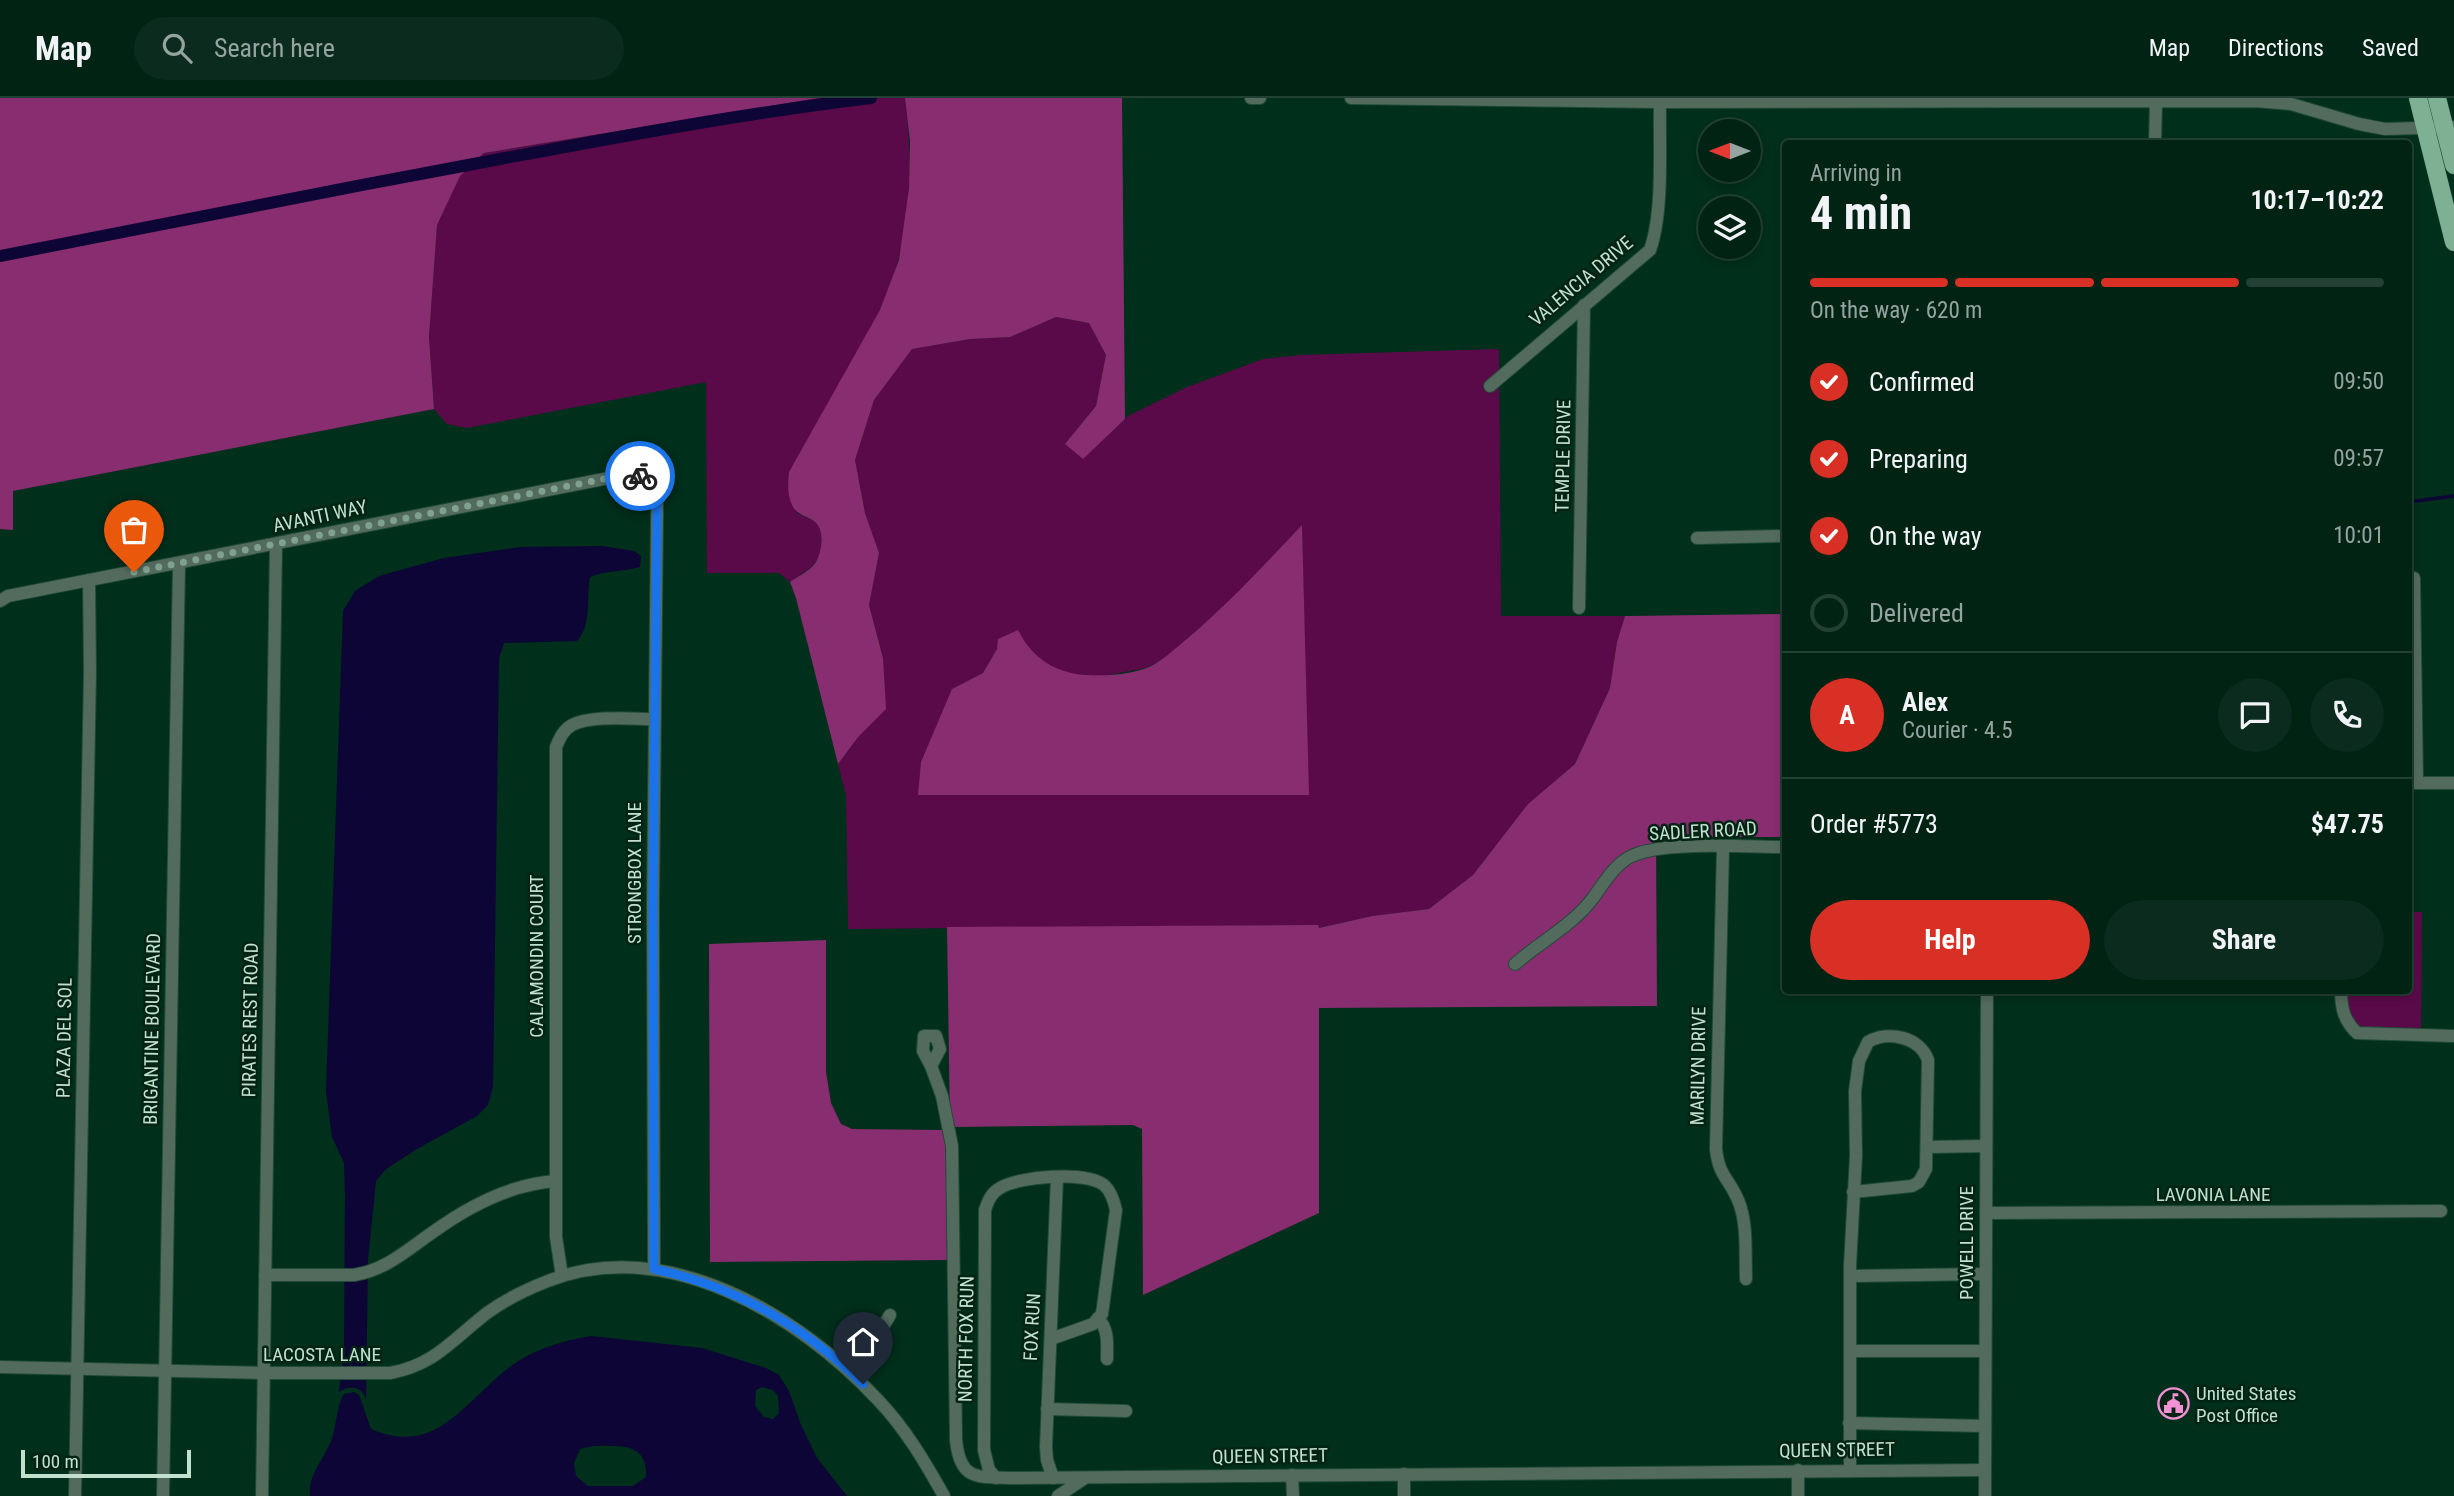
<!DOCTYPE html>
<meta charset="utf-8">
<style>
:root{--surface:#002314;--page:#0a2b1d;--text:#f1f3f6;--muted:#95a4a0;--line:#224034;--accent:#d93025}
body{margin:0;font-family:"Roboto Condensed",sans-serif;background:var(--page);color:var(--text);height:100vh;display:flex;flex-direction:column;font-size:26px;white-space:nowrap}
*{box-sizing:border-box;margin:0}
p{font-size:23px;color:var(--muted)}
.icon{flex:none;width:38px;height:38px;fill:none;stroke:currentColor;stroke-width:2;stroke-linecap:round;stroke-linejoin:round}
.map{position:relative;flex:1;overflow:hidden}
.sheet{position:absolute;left:1782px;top:42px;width:630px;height:854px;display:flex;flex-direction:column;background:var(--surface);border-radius:7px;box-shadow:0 4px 10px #0003,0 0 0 2px var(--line)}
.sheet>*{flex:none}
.needle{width:46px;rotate:270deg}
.fabs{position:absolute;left:1698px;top:21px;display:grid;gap:14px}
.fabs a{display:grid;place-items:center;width:63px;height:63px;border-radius:50%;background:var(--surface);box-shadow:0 4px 10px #0003,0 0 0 2px var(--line);font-size:35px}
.scale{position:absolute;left:21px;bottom:18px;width:170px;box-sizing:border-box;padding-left:7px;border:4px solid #c2e0ce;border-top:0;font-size:19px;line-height:24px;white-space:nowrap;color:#c2e0ce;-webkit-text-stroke:5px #032314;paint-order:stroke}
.pin{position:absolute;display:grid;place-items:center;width:60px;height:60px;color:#fff;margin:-72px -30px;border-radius:50% 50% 50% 0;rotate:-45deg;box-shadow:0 0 7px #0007}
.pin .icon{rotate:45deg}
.courier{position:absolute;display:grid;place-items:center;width:70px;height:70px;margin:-35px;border:5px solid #1a73e8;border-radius:50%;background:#fff;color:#222;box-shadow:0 2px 9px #0007}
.summary em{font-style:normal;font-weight:700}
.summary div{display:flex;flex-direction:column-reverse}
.summary{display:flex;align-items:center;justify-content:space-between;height:119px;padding:0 28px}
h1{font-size:46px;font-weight:700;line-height:52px}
.bar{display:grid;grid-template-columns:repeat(4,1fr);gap:10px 7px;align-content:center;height:84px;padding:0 28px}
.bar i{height:9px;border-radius:5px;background:var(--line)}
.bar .active{background:var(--accent)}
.bar p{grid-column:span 4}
.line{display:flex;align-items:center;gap:18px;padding:0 28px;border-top:2px solid var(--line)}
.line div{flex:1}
.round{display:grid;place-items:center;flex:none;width:74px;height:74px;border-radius:37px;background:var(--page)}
ol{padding:0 28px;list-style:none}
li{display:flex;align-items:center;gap:21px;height:77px}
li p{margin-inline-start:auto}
li .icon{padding:7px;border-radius:50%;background:var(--accent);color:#fff;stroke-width:4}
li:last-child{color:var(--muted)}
li i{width:38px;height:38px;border:4px solid var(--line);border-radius:50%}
.primary-button{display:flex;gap:14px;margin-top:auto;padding:14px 28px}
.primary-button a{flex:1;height:80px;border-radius:42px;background:var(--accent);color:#fff;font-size:28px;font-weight:700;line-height:80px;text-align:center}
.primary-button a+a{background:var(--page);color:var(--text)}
header{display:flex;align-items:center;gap:42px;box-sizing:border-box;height:98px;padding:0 35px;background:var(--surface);border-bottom:2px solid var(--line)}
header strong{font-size:33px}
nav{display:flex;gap:38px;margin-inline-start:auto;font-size:24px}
.search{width:490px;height:63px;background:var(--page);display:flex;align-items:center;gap:18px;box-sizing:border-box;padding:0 24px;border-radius:38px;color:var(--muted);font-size:26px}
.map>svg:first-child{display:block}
</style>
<header>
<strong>Map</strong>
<div class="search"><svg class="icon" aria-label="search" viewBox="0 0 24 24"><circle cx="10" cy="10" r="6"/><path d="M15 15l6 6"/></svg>Search here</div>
<nav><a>Map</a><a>Directions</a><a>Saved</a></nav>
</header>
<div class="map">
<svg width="2454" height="1398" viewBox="0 0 2454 1398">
<rect width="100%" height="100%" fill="#002f1b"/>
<!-- green -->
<g fill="#5b0a49" fill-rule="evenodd">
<path d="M818,0H905C914,71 911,147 880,213C873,228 863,241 857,255C834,307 817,362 797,415L816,424L821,433V454L813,468L790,484L779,475H707L706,284L467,330L447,326L434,311L429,239L437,127L459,78L484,55Z"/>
<path d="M1056,219L1089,225L1106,257L1096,308L1065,346L1083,360L1128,318L1187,289L1263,261L1301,257L1499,251L1501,518H1625L1617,544L1610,590L1575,666L1528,706L1473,777L1429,811L1372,818L1318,830V827L848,831L846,697L838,666L859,638L883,560L869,507L879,455L865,415L855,362L874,302L912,251L970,241L1010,239ZM1302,429L1308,697L952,591L983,575L997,551L1025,546L1042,563L1067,576L1102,578L1146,570L1165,560L1222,511Z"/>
<polygon points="2408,814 2422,814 2421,933 2362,931 2351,922 2345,893 2408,892"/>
</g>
<!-- forest -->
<g fill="#882d70">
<polygon points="0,0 818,0 484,55 460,78 437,127 429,239 434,311 13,393 13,432 0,431"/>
<path d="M905,0H1122L1125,321L1083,361L1065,346L1096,308L1106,257L1089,225L1056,219L1010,239L970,241L912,251L874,302L855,362L865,415L879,455L869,507L883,560L886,611L859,638L838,666L796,500L790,484C797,479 807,474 813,468C822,458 826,432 814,423C805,417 797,417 792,407C787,396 788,385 789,374L880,212L899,162L909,90L910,43Z"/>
<path d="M1302,427L1309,697H918L921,664L952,591L983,575L997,551L998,541L1018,532C1032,560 1055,575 1086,577C1105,578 1125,577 1144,571C1161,565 1174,551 1188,540C1229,505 1265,466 1302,427Z"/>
<polygon points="1785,516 1785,739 1656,739 1657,908 1319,910 1319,1115 1143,1197 1142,1031 1133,1027 950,1029 947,829 1318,827 1319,830 1372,818 1429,811 1473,777 1528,706 1575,666 1610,590 1617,544 1625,518"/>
<polygon points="826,842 826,974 831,1005 841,1026 852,1031 945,1032 949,1162 710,1164 709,846"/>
</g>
<!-- water -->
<g fill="#0c0535" fill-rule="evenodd">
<path d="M602,448L634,453L641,458L640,469C623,474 606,472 590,479C586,500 592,527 577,543L504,545L499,560L493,989L488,1007L477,1018L417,1051L386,1071L376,1083L368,1162L366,1301C361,1287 349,1287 339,1294L344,1254L345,1096L344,1065L332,1039L326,993L343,513L355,493L379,478L444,460L521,449Z"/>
<path d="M591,1238L702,1250L766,1270L779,1277L789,1293L801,1327L817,1360L847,1398H310C308,1375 325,1361 332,1340C337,1326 336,1310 344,1296L354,1294L359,1297L371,1331C435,1359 463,1306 507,1271C531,1252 561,1243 591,1238ZM762,1289L773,1292L778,1298L779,1315L773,1321L764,1319L755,1308L756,1292ZM593,1348C619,1348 648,1344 646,1379L633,1388H588L576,1378L574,1365L580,1351Z"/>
</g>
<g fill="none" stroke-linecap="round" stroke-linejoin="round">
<!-- stream -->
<polyline stroke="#0c0535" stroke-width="3.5" points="2408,404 2454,398"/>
<!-- canal -->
<path stroke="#0c0535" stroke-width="12" d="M0,158C166,125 333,92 500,61C623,38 746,15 871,0"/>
<defs>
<g id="minor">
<polyline points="1251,0 1260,0"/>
<polyline points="1351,0 1660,4 2255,3 2291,6 2359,26 2385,31 2454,29"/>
<polyline points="2155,46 2156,3"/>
<path d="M1490,288L1650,152C1664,112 1659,47 1660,4"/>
<polyline points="1697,440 1785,438"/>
<polyline points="2414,480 2417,685"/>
<polyline points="0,503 8,498 624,377 636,377 648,382 657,401 657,418 653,806 654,1171"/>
<polyline points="1579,510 1584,207"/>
<polyline points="2408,685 2454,685"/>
<path d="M1723,749L1716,1051C1719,1079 1729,1080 1738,1102C1748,1125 1745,1157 1746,1181"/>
<path d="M1515,866C1540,844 1573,827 1593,800C1604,785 1616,764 1634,757C1666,743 1748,749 1785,749"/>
<path d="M2341,892C2341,910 2344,923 2357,935L2454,938"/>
<polygon points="924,938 936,938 940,951 931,968 923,953"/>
<path d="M931,968L942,998L952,1048L956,1342C960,1382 976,1379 1011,1380L1985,1372"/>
<polyline points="1927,1049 1986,1048"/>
<polyline points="1986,1115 2441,1113"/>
<path d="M265,1177H354C386,1172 407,1152 433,1134C469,1108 511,1086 556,1083"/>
<path d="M562,1178L556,1139V649C560,640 563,632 572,627C591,617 633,621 654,621"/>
<polyline points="1850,1178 1985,1176"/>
<path d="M1098,1220C1109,1232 1107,1245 1107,1261"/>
<polyline points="1850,1253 1985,1253"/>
<path d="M0,1269L264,1275H390C435,1267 453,1241 487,1215C505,1202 527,1191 548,1183C667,1137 799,1217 878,1302C905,1330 925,1364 944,1398"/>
<polyline points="847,1271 874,1243 890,1217"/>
<polyline points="1047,1311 1126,1313"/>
<polyline points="1849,1325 1985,1328"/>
<path d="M1850,1371V1167L1856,1058L1855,993L1859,963L1868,944C1888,932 1920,939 1928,962L1926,1071L1919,1084L1912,1088L1853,1094"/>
<polyline points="1404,1376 1404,1398"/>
<polyline points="1292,1377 1293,1398"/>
<path d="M996,1380L989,1372L984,1352L985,1112C988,1103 991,1095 1000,1090C1020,1078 1085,1073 1104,1087C1111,1093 1114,1103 1116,1112L1102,1216L1093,1226L1051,1241"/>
<polyline points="1053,1380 1047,1362 1046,1349 1057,1079"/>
<polyline points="75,1398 90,574 89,482"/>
<polyline points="163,1398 179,465"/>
<polyline points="262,1398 276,446"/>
<polyline points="1058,1398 1085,1380"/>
<polyline points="1798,1398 1798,1372"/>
<polyline points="1985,1398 1987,892"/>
</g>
<g id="primary">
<polyline points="2418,0 2454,144"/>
<polyline points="2437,0 2454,67"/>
</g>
</defs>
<!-- minor casing -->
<use href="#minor" stroke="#1f4b38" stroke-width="14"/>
<!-- primary casing -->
<use href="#primary" stroke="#1f4b38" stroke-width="19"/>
<!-- minor -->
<use href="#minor" stroke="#536b5d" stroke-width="12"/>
<!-- primary -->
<use href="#primary" stroke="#7eb094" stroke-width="18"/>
</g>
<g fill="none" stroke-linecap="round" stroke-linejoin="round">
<!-- done -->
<polyline stroke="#7ea28f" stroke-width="7" stroke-dasharray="0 12.6" points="134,474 624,377 640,378"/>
<!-- route -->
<path stroke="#1a73e8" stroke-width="9" d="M640,378L648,382L657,401V418L653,806L654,1171C735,1188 805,1229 863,1286"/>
</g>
<!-- icons -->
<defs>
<symbol id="civic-ring" viewBox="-11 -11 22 22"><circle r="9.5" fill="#032314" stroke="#f391d5" stroke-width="1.5"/><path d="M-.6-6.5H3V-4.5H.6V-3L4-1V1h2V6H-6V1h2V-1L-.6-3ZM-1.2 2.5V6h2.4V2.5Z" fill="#f391d5"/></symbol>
</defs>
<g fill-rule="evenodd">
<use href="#civic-ring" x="2156" y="1288" width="35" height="35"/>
</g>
<g text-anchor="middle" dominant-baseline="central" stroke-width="5" stroke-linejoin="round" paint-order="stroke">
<!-- street labels -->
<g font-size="19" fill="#c2e0ce" stroke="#032314">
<text transform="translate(1581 183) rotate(-40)">VALENCIA DRIVE</text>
<text transform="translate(1563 358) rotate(-89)">TEMPLE DRIVE</text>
<text transform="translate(320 418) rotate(-12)">AVANTI WAY</text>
<text transform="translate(1703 733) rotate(-3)">SADLER ROAD</text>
<text transform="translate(634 775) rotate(-90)">STRONGBOX LANE</text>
<text transform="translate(536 858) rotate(-90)">CALAMONDIN COURT</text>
<text transform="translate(250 922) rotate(-89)">PIRATES REST ROAD</text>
<text transform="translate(152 931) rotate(-89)">BRIGANTINE BOULEVARD</text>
<text transform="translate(64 940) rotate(-89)">PLAZA DEL SOL</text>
<text transform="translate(1698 968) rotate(-89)">MARILYN DRIVE</text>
<text x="2213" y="1096">LAVONIA LANE</text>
<text transform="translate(1966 1145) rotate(-90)">POWELL DRIVE</text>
<text transform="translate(1032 1229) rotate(-87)">FOX RUN</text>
<text transform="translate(966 1241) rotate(-89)">NORTH FOX RUN</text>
<text x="322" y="1256">LACOSTA LANE</text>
<text transform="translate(1837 1352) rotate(-1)">QUEEN STREET</text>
<text transform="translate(1270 1358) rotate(-1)">QUEEN STREET</text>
</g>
<!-- poi labels -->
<g font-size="19" fill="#c2e0ce" stroke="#032314" text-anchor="start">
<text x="2196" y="1295">United States<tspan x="2196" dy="22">Post Office</tspan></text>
</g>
</g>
</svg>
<div class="fabs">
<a><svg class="needle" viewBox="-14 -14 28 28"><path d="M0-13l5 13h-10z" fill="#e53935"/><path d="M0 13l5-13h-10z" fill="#95a4a0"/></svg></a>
<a><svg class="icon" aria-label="layers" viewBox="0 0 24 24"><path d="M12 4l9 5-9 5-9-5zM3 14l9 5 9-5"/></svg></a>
</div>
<div class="scale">100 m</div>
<div class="pin" style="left:134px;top:474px;background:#ea580c"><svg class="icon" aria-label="bag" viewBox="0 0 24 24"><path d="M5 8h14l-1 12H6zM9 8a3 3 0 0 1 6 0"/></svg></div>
<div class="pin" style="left:863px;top:1286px;background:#1f2937"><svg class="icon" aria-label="home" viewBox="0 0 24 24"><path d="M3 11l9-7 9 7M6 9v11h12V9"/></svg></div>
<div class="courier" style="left:640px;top:378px"><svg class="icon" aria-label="bike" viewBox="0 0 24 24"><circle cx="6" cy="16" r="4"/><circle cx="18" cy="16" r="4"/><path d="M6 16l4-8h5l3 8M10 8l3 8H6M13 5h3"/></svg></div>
<section class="sheet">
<div class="summary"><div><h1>4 min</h1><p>Arriving in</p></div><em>10:17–10:22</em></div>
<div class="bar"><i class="active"></i><i class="active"></i><i class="active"></i><i></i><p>On the way · 620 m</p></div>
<ol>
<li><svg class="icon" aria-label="check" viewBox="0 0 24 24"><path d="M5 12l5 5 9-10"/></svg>Confirmed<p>09:50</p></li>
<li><svg class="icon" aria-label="check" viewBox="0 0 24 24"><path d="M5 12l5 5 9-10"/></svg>Preparing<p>09:57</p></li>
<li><svg class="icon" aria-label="check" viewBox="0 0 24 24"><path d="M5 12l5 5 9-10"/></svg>On the way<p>10:01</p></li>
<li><i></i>Delivered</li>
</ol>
<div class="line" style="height:126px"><b class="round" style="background:var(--accent);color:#fff">A</b><div><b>Alex</b><p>Courier · 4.5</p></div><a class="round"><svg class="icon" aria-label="chat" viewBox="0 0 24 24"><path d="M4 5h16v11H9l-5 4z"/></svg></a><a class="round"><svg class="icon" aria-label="phone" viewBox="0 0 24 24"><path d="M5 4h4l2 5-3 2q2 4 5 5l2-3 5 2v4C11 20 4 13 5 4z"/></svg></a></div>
<div class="line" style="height:91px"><div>Order #5773</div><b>$47.75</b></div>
<div class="primary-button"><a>Help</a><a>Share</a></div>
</section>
</div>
